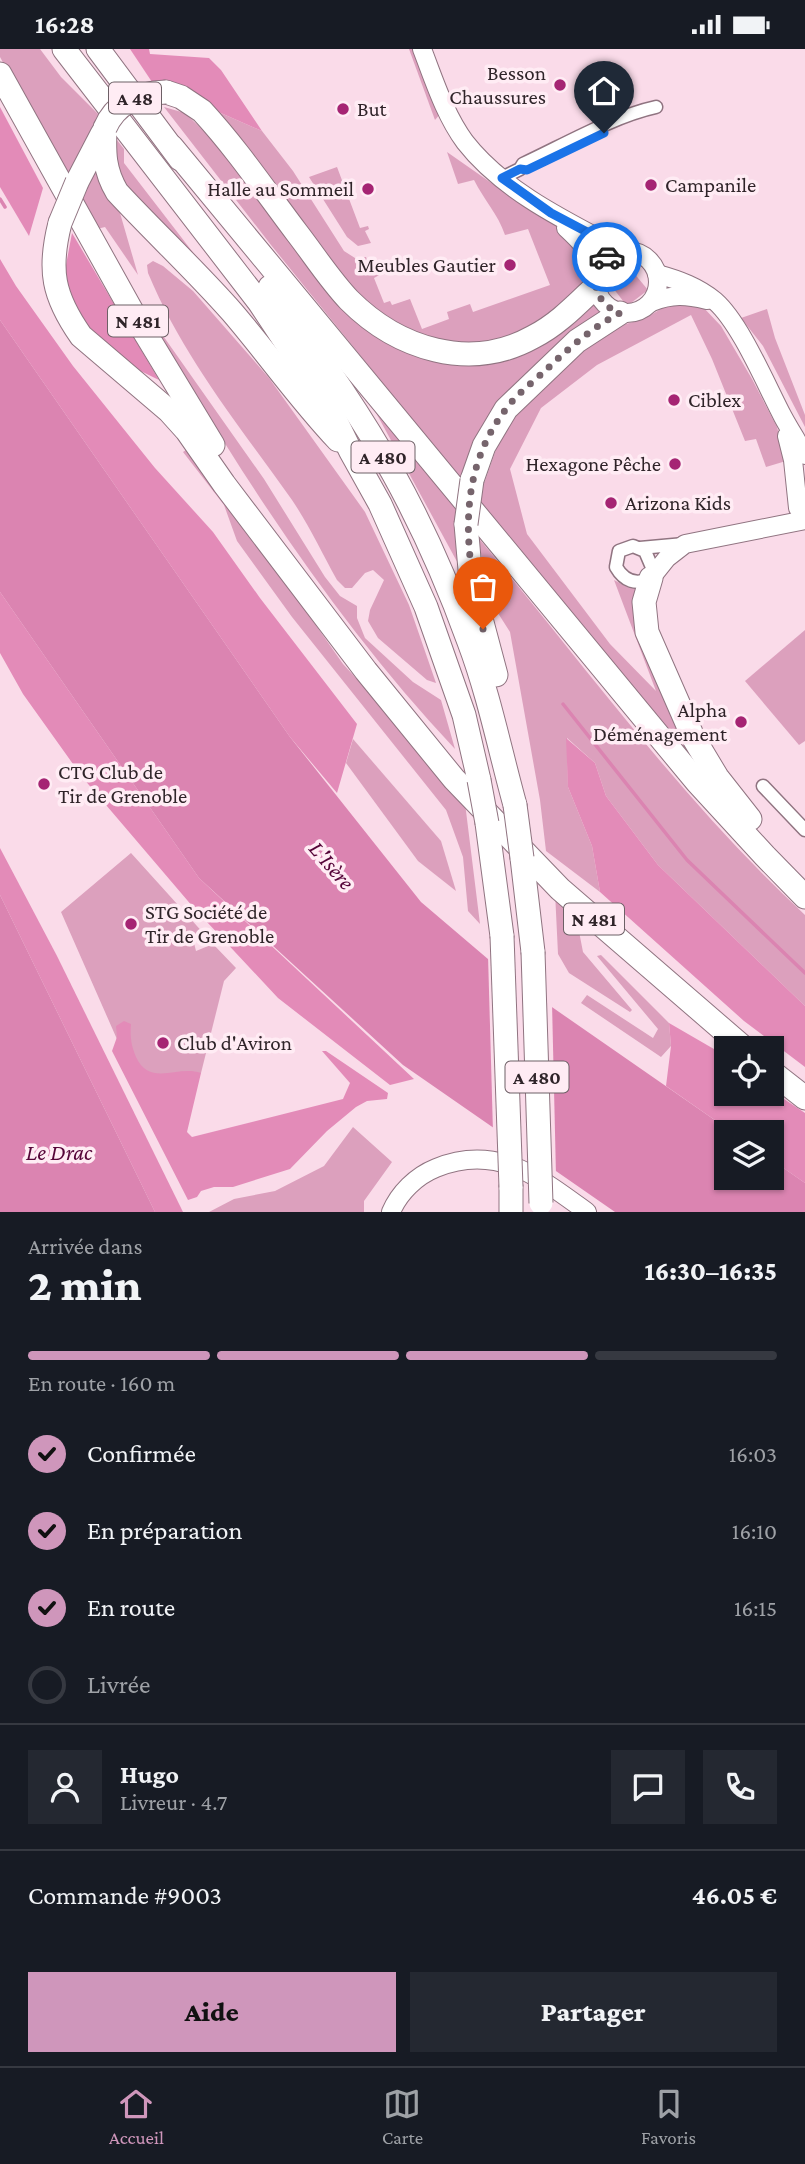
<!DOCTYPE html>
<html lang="fr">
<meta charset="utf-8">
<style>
:root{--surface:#171b24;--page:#242831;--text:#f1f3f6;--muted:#9ea1a6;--line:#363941;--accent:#cf96bb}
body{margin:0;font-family:"Crimson Pro",serif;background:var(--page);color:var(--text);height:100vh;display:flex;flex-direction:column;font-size:26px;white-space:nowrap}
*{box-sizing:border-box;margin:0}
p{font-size:23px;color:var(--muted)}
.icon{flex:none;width:38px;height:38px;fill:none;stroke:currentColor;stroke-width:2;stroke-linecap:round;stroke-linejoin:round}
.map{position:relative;height:1163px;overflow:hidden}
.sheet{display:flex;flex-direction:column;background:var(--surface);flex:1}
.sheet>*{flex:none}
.tools{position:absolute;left:714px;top:987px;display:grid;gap:14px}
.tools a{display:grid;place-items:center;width:70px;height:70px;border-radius:0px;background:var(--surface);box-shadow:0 2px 5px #0004;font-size:35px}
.pin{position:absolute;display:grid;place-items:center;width:60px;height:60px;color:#fff;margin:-72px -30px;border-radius:50% 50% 50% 0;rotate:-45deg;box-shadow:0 0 7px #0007}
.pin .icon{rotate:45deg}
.courier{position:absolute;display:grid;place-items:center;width:70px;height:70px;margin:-35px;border:5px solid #1a73e8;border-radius:50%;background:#fff;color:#222;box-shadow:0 2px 9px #0007}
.summary em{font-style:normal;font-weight:800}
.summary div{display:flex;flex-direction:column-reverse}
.summary{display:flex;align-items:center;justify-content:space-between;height:119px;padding:0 28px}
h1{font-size:46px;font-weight:800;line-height:52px}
.bar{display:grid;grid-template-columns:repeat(4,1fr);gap:10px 7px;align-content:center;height:84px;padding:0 28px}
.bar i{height:9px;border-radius:5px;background:var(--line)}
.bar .current{background:var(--accent)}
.bar p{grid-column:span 4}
.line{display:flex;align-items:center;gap:18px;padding:0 28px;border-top:2px solid var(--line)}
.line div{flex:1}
.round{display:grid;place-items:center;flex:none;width:74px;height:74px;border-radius:0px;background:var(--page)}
ol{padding:0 28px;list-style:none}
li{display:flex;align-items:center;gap:21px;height:77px}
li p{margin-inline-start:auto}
li .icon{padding:7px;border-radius:50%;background:var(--accent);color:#111;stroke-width:4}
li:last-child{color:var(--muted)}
li i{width:38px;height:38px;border:4px solid var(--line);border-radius:50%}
.button{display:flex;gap:14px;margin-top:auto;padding:14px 28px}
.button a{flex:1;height:80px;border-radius:0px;background:var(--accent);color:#111;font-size:28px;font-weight:800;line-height:80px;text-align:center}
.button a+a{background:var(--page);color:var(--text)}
.status{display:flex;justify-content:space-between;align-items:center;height:49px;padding:0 35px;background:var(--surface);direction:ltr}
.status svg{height:19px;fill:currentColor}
.tabs{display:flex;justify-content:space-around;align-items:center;height:98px;border-top:2px solid var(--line);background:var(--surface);font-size:19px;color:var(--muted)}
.tabs a{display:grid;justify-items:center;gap:4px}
.tabs .current{color:var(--accent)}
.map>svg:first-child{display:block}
</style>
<div class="status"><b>16:28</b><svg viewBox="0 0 49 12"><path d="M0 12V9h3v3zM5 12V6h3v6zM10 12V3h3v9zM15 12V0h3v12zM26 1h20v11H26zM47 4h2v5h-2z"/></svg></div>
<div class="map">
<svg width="805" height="1163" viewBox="0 0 805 1163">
<rect width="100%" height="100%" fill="#fadbe9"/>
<!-- green -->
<g fill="#dca0bd">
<polygon points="0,0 40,0 61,28 99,66 67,130 0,8"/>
<polygon points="409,0 414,0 440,65 435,71"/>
<polygon points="164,58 185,64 210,88 322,229 385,290 421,308 434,312 490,312 592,251 606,266 536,321 465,436 271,196"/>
<path d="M214,61L262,82L293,122L344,202L355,209L366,208L370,219L378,216L381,225L374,229L384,254L390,252L392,256L410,250L422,280L449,270L447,263L470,255L473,263L550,236L528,180L505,186C498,165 484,151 474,131L458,135L447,103L537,166L552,173L567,186L587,212L589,228L580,245L518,289L496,295L433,296L362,255Z"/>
<polygon points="113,86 124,100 124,114 215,232 117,131"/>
<polygon points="94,117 104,141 120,164 138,226 105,178 97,180 79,150"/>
<polygon points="337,118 360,179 368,177 369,180 365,182 371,194 358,197 347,188 309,128"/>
<polygon points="623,211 648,241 627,257 606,230"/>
<path d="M153,212L163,217L193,242L269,329L365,463L409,556L436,634L427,631L378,589L368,572L370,561L384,531L373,521L365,524L352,539H345L337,531C322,504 309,476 292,451C239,376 184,310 148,224L147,216Z"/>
<polygon points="680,253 702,257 721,277 752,330 777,378 786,412 766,418 756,390 745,392 712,310 691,266 597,316 541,359 510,420 527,485 610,595 656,642 614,531 629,539 642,540 708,728 677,695 478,452 500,389 524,356 593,294 622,276 644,270 664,258"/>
<polygon points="767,260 775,289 805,366 805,378 763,297 741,269"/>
<path d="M147,264L264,430L325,528L340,547L357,557V569L365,589L413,633L441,651L455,700C333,570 236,419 147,264Z"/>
<polygon points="362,338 460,462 467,531"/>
<polygon points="189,399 252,485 343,615 464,746 480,875 468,862 463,808 446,761 292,568 237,492 224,456 183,403"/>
<path d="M476,486C583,614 682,752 805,866V957L658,816L606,747L595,714L567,689L568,738L592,797L600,843L546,802L540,751L510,583L496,561Z"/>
<polygon points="805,581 805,692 799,696 745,632"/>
<polygon points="353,690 441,792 456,842 418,812 346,714"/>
<polygon points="131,804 206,887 194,894 196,902 213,895 236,919 224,932 201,1024 142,1047 61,863"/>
<polygon points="555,843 576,867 583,903 632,961 630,963 569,924 558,905"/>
<polygon points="601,906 669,974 671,997 661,1008 581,954 587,946 653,989 658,980 597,907"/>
<polygon points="353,1078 392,1113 364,1152 364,1163 209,1163 234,1150 275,1142 324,1117"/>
</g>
<!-- forest -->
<g fill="#e38bb8">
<polygon points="130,0 149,0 150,5 209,9 221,21 262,82 214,61 200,47 185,38 152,33"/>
<polygon points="0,58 43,139 29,187 0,138"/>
<polygon points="72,184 159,331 114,309 73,263 63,232"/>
<polygon points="0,210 16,237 73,317 155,419 213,483 260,549 357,675 337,744 290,688 0,271"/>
<polygon points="0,543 199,829 414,1030 390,1036 278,949 193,858 83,729 23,645 0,604"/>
<polygon points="566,689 595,714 606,747 658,816 805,957 805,1018 744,972 600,843 592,797 568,738"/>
<polygon points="0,799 57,907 183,1163 155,1163 0,846"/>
<path d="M124,972L131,975C130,988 131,996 136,1008C150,1038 177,1016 201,1024L187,1083L192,1088L343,1050L350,1034L322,1002H326L388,1044L387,1050L367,1052L356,1058L327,1082L290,1120L233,1138H214L201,1142L197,1148L188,1151L112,1002L117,988L116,977Z"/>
<polygon points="669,974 726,1007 726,1045 772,1045 772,1042 805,1064 805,1134 772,1111 772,1083 732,1083 666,1037 671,997"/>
</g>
<!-- water -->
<g fill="#db84b1">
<polygon points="0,271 290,688 421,853 495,916 549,956 732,1083 726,1083 726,1129 772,1129 772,1111 805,1134 805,1163 615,1163 403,1016 199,829 0,543"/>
<polygon points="0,846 155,1163 0,1163"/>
</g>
<!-- pier -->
<polygon fill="#fadbe9" points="488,906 552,954 556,1126 493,1083"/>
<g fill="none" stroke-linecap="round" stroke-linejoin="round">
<!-- stream -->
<g stroke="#db84b1" stroke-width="3.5">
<polyline points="0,150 5,158"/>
<polyline points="563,655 687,811 805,924"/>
</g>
<defs>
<g id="street">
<path d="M502,129L520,120L523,115C562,97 614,67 656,58"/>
<polyline points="640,499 684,495"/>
<path d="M651,529C636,537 624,532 616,518L619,502L633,497L645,502L654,523"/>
<polyline points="763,737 805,781"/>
</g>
<g id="secondary">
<path d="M422,0C434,31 445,66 465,93C504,143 568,173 623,202"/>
<path d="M566,179C580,192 591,203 597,222"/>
<circle cx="627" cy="233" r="31"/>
<path d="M657,225C679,231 698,238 715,252C741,275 766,336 783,368C790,381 798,393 805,406"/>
<path d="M652,253C672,245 686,246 707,251"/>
<polyline points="787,387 793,411 798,459 805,468"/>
<polyline points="651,529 667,509 685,495 805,471"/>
<path d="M391,1163C399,1144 416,1127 436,1119C497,1094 539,1128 587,1163"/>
</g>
<g id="highway">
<polyline points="64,0 259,253 330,360 351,403 380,455 426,558 464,666 479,731"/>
<polyline points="98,0 180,110"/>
<polyline points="0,25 133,264 213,396"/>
<path d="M166,43L181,48L202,62C237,100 266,143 297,184C314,206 330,231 349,251C398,300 470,323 533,288C557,276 576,256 595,238"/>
<path d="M105,79C104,104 104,121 117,143C154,183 195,221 232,263C268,305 300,351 338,391"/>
<polyline points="172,98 697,733 765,807 805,848"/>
<polyline points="77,133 102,85"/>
<path d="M60,174C48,221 53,247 81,287L169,362L187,382L224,435L366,622L454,730L560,840L744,999"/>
<path d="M270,238C313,299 357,359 393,424C423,478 448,535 469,593C489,646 500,702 515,756"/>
<polyline points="472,431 484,397 506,360 577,292 620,264"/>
<polyline points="466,475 471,532 496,626"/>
<polyline points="651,529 644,553 647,583 693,688 717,728 750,770"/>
<polyline points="487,774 502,887"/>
<polyline points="522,809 533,903"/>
<polyline points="772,1023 805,1049"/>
<polyline points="511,1138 511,1163"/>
</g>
</defs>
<!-- street casing -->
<use href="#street" stroke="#907481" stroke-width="15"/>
<!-- secondary casing -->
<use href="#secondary" stroke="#907481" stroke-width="20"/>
<!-- highway casing -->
<use href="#highway" stroke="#907481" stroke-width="25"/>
<!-- street -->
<use href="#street" stroke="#fff" stroke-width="12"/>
<!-- secondary -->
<use href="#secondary" stroke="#fff" stroke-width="18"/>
<!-- highway -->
<use href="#highway" stroke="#fff" stroke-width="23"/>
<defs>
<g id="highway-bridge">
<path d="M105,79C116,53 139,44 166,43"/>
<polyline points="60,174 77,133"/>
<polyline points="466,475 472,431"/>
<polyline points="479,731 487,774"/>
<polyline points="515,756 522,809"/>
<polyline points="502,887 511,1138"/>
<polyline points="533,903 541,1154"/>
</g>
</defs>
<!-- highway-bridge casing -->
<use href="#highway-bridge" stroke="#907481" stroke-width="25" stroke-linecap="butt"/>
<!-- highway-bridge -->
<use href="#highway-bridge" stroke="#fff" stroke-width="23"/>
</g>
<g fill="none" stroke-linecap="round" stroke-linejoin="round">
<!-- done -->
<path stroke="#76646c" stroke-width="7" stroke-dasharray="0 12.6" d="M483,580C465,505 455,426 506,360C517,345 534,332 548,319C570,298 593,278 620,264C595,255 587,228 607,208"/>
<!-- route -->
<polyline stroke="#1a73e8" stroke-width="9" points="604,84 527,121 520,120 502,129 551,164 623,202 607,208"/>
</g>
<!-- markers -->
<g fill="#a52473" stroke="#ffecf4" stroke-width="2.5">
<circle cx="560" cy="36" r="7"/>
<circle cx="343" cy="60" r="7"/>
<circle cx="651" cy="136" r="7"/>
<circle cx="368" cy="140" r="7"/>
<circle cx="510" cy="216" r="7"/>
<circle cx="674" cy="351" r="7"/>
<circle cx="675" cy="415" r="7"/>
<circle cx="611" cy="454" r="7"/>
<circle cx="741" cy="673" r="7"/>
<circle cx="44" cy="735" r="7"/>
<circle cx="131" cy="875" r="7"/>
<circle cx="163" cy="994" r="7"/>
</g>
<g text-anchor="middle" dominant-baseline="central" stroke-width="7" stroke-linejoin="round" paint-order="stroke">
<!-- shield labels -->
<g fill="#ffecf4" stroke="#6d6066" stroke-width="2">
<rect x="109" y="33.5" width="52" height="31" rx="5"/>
<rect x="108" y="256.5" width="60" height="31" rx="5"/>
<rect x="351.5" y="392.5" width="63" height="31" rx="5"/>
<rect x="564" y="854.5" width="60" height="31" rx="5"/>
<rect x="505.5" y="1012.5" width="63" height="31" rx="5"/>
</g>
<g font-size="19" font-weight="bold" fill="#2f2429">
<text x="135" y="49">A 48</text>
<text x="138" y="272">N 481</text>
<text x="383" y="408">A 480</text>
<text x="594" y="870">N 481</text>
<text x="537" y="1028">A 480</text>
</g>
<!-- poi labels -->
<g font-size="21" fill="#2f2429" stroke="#ffecf4" text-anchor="start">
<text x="546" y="24" text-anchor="end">Besson<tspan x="546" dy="24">Chaussures</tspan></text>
<text x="357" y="60">But</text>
<text x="665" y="136">Campanile</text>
<text x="354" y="140" text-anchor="end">Halle au Sommeil</text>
<text x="496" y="216" text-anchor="end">Meubles Gautier</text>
<text x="688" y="351">Ciblex</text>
<text x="661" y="415" text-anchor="end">Hexagone Pêche</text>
<text x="625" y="454">Arizona Kids</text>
<text x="727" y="661" text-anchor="end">Alpha<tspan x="727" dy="24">Déménagement</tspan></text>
<text x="58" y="723">CTG Club de<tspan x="58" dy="24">Tir de Grenoble</tspan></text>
<text x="145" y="863">STG Société de<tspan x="145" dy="24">Tir de Grenoble</tspan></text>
<text x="177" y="994">Club d'Aviron</text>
</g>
<!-- water labels -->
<g font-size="23" font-style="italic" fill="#550438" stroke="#ffecf4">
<text transform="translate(332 816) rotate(49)">L'Isère</text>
<text x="59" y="1103">Le Drac</text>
</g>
</g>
</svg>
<div class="tools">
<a><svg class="icon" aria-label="locate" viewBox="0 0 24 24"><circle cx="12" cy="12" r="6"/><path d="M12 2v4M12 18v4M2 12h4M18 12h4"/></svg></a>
<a><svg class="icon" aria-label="layers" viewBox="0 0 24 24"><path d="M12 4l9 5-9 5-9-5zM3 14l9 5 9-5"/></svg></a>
</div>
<div class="pin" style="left:483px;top:580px;background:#ea580c"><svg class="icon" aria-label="bag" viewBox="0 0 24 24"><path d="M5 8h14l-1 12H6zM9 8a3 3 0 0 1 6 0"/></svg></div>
<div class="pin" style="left:604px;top:84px;background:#1f2937"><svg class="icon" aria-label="home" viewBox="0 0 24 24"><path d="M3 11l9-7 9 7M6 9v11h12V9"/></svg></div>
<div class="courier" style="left:607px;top:208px"><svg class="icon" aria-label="car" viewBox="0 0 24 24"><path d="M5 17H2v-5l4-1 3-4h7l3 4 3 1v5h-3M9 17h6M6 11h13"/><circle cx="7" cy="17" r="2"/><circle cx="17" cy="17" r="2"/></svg></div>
</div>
<section class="sheet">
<div class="summary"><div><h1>2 min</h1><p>Arrivée dans</p></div><em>16:30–16:35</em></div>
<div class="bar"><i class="current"></i><i class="current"></i><i class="current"></i><i></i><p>En route · 160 m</p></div>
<ol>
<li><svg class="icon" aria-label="check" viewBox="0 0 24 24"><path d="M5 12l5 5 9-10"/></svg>Confirmée<p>16:03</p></li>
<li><svg class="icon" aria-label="check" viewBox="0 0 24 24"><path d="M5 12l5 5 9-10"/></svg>En préparation<p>16:10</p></li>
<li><svg class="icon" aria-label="check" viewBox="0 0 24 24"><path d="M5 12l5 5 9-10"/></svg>En route<p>16:15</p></li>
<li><i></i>Livrée</li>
</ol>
<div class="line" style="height:126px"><a class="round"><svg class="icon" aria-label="person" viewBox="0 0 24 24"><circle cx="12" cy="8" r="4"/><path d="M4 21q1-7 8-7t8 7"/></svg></a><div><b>Hugo</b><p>Livreur · 4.7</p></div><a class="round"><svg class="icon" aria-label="chat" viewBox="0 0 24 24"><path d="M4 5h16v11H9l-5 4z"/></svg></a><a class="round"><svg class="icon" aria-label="phone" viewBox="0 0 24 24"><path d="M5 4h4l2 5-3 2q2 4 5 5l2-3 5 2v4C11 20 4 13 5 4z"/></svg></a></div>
<div class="line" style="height:91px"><div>Commande #9003</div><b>46.05 €</b></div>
<div class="button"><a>Aide</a><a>Partager</a></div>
</section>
<nav class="tabs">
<a class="current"><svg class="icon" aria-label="home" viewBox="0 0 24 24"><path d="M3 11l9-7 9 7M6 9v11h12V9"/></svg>Accueil</a>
<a><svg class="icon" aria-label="map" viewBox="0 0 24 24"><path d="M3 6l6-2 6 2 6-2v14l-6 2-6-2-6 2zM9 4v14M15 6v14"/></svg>Carte</a>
<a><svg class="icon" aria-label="saved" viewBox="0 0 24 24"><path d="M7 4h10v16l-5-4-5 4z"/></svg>Favoris</a>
</nav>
